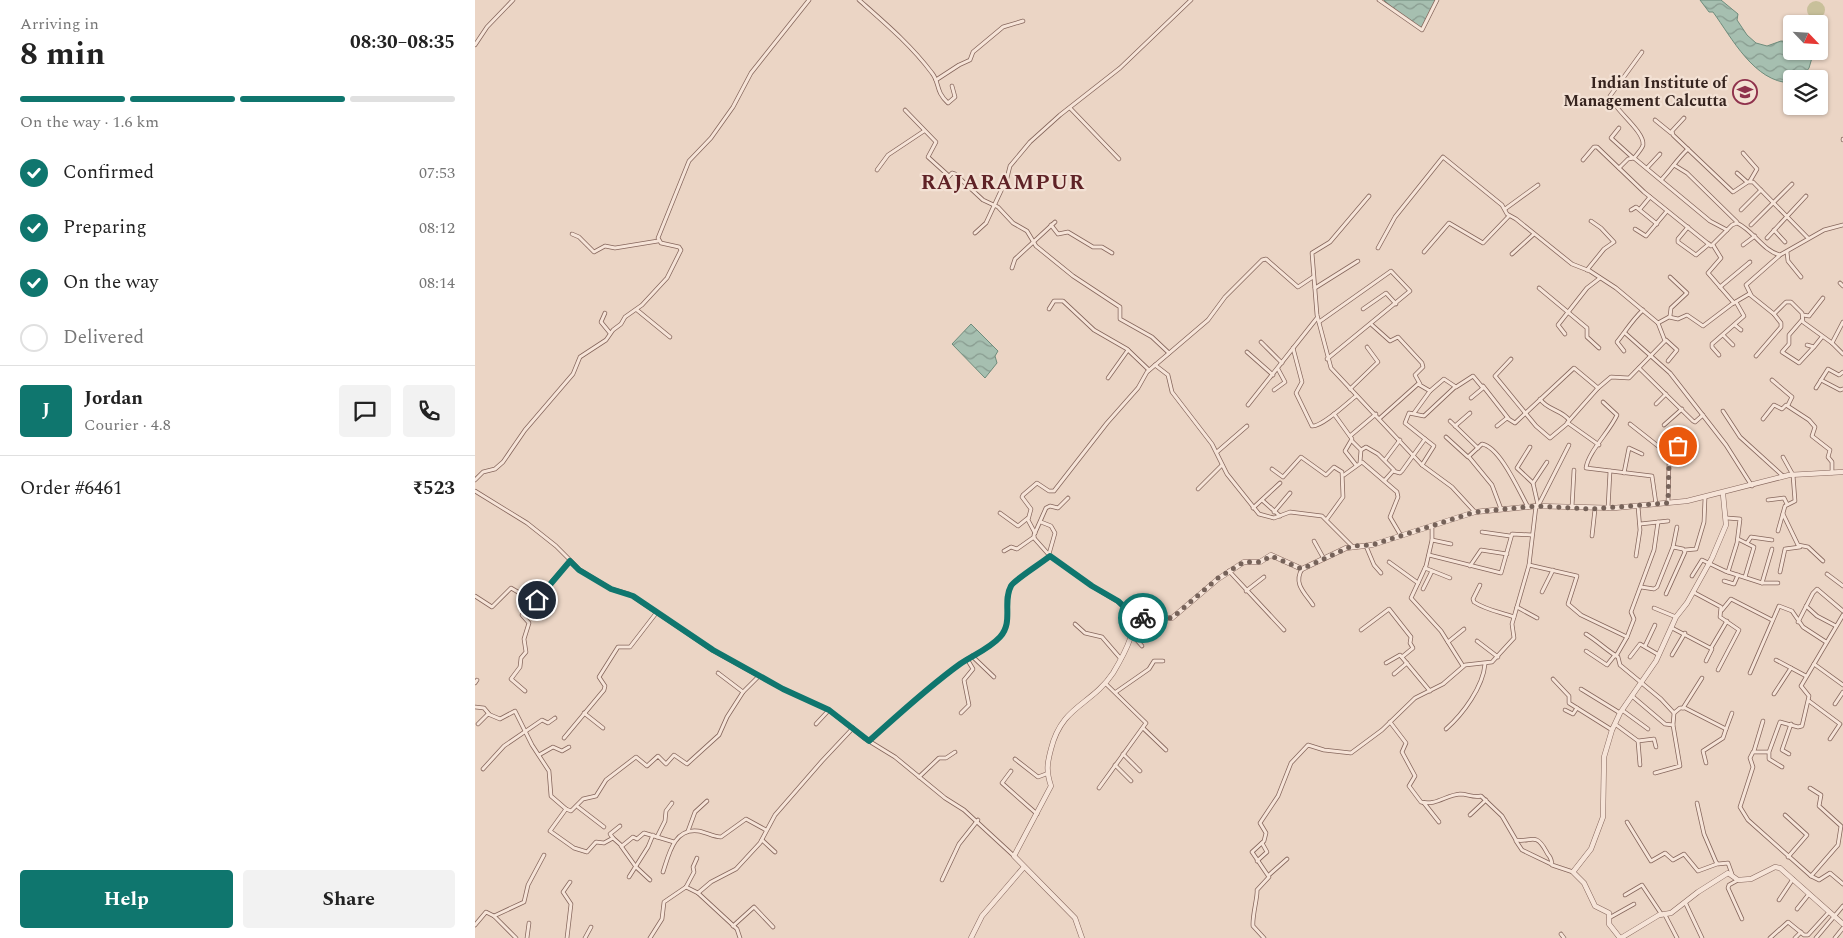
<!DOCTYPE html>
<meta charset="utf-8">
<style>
:root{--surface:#fff;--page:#f2f2f2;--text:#222;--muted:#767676;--line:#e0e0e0;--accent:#0f766e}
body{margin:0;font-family:Spectral,serif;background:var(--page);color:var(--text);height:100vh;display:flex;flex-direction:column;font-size:19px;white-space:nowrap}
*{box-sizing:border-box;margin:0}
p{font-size:16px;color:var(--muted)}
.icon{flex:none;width:28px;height:28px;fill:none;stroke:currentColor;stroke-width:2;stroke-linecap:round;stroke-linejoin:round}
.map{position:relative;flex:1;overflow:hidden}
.side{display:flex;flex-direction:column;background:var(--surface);width:475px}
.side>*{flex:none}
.needle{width:32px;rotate:115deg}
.buttons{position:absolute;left:1308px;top:15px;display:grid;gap:10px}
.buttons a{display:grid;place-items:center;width:45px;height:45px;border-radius:5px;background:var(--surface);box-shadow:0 1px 4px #0004;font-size:25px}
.pin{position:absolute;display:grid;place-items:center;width:42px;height:42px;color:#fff;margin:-21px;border:2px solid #fff;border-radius:50%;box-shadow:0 1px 5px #0007}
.courier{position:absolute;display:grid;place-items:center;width:50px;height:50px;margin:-25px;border:4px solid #0f766e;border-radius:50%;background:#fff;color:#222;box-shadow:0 1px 6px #0007}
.summary em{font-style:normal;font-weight:700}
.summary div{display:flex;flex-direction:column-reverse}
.summary{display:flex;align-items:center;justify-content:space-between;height:85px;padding:0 20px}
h1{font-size:32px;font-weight:700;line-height:38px}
.bar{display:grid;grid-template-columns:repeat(4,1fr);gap:8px 5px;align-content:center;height:60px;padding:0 20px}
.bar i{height:6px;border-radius:4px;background:var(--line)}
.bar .current{background:var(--accent)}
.bar p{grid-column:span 4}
.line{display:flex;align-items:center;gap:12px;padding:0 20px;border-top:1px solid var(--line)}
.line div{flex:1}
.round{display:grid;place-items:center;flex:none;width:52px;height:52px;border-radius:5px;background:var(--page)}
ol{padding:0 20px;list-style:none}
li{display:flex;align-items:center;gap:15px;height:55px}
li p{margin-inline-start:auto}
li .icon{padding:5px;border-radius:50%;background:var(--accent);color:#fff;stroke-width:4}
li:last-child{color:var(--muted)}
li i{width:28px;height:28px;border:2px solid var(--line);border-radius:50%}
.cta{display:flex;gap:10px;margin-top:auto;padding:10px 20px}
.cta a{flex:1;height:58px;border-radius:5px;background:var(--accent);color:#fff;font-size:20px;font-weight:700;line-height:58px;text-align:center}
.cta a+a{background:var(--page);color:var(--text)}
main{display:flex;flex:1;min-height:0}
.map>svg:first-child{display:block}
</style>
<main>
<section class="side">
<div class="summary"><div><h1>8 min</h1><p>Arriving in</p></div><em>08:30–08:35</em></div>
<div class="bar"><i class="current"></i><i class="current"></i><i class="current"></i><i></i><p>On the way · 1.6 km</p></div>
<ol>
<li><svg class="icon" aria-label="check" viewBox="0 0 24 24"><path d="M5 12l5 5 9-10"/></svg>Confirmed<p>07:53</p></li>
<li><svg class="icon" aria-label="check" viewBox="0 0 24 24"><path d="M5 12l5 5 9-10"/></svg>Preparing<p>08:12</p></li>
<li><svg class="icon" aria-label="check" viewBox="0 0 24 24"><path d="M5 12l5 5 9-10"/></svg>On the way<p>08:14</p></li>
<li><i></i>Delivered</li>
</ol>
<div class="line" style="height:90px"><b class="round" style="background:var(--accent);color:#fff">J</b><div><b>Jordan</b><p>Courier · 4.8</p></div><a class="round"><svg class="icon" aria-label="chat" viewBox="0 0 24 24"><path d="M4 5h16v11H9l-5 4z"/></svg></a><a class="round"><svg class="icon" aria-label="phone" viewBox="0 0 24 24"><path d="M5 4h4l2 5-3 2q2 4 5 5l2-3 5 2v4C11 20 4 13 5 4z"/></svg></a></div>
<div class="line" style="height:65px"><div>Order #6461</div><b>₹523</b></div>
<div class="cta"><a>Help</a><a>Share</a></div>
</section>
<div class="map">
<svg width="1368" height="938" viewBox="0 0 1368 938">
<defs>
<pattern id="water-waves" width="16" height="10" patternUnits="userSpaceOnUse" patternTransform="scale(1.25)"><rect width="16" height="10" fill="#a6bfb0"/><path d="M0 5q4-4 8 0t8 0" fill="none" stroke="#889b8f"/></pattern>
</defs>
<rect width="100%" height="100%" fill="#ebd5c5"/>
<!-- green -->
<circle fill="#c8c09a" cx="1341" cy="10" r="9"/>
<!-- water -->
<g fill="url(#water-waves)" stroke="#6e8c7c">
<polygon points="909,0 962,0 952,21 945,28 927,17"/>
<path d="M1225,0H1246L1263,14L1262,20L1272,35L1281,43L1292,46L1306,41L1316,42V51H1339L1334,68L1326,79H1316V83C1279,82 1257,38 1238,12H1234Z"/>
<polygon points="496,324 523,351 520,356 522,363 510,378 477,344"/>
</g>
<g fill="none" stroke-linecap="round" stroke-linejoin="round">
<defs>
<g id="minor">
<path d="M384,0C410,23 436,45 457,73C465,83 460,91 473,103L480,97L477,86"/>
<polyline points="904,0 947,30 962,0"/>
<polyline points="0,45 12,27 38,0"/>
<polyline points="461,80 484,65 495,60 498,52 528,27 548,21"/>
<polyline points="595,108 644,159"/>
<polyline points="430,110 461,142 453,157 474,176"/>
<polyline points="1209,118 1197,131 1198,135 1258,192 1273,182 1278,182 1333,238"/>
<polyline points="1180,120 1196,133"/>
<polyline points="1144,128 1136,138 1157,157"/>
<polyline points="1368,140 1368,139"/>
<polyline points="1268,153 1282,169 1275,181"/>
<path d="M1159,158C1162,154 1167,149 1168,145C1170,131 1137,108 1135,96L1167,52"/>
<path d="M1108,160L1119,147H1122L1169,192L1236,246L1257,225L1262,223C1278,230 1288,251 1305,255L1349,230L1368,225"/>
<polyline points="1199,165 1212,173 1262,222"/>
<polyline points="1144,168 1153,159 1159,158 1235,221 1252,230"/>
<polyline points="1172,168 1185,154"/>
<polyline points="402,170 413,155 449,131"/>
<polyline points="1262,173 1272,182"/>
<path d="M1186,180C1196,170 1202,159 1213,149"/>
<polyline points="466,185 477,173 480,174 508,200 523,207 538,223 552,231 561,246 598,276 645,307 645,319 677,337 694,353"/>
<polyline points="894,196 855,242 837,253 842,315 856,368 947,465 977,487 1000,512"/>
<polyline points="1030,209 1063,185"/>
<polyline points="1165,209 1175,197"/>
<polyline points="1156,210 1161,207 1182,224"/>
<polyline points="1266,210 1286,190"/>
<polyline points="576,225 583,234 593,232 618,247 627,247 637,253"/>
<polyline points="1276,225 1317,184"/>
<polyline points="1213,227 1203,239 1203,242 1221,255 1234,244"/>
<polyline points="1160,229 1171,236 1192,211"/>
<polyline points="1299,230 1310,242"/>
<polyline points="500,233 511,223 532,178 535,166 555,142 585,115 645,68 716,0"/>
<polyline points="97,234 104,237 119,252 130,246 140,248 183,241"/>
<polyline points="1292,238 1331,196"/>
<polyline points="1238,245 1246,258 1233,273 1259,303"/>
<polyline points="1268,245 1280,236"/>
<polyline points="903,248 920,217 968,157 1027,205 1032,214 1041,219 1097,264 1115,271 1141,288 1183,323 1194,317 1203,319 1212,315 1228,326 1257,304 1274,294 1299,314 1311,302 1316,302 1327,313 1328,322 1357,343 1368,322"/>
<polyline points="949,252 974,223 1008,243 1034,216"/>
<polyline points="1312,252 1313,261 1326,277"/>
<polyline points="1037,254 1059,234"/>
<polyline points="537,268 540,259 580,222"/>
<polyline points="1112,270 1129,249 1139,242 1126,228 1116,221"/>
<polyline points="1195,277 1212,293 1196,308 1195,316"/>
<polyline points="1365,283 1368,286"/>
<polyline points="1245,287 1275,262"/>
<polyline points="840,288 883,261"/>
<polyline points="1064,288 1112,328 1112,337 1124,348"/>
<polyline points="1276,295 1271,285 1304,256"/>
<polyline points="574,309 579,301 588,301 619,330 652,349 674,370"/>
<polyline points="888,309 911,293 921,304"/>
<polyline points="162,310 195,337"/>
<polyline points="130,313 126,322 135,333"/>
<polyline points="1328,315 1334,316 1348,298"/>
<polyline points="1327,320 1314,335 1314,344 1307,352 1324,363 1338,348"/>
<polyline points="844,322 916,271 935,291 852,359"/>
<polyline points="897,325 915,341 923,337 947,363 948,367 940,375 945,384"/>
<polyline points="1260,325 1266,330"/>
<polyline points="1150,333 1195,373 1251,445 1277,486"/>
<polyline points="1090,334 1083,325 1112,288 1125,278"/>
<polyline points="1248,335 1258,345"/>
<polyline points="1191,340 1202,350 1193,361"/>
<polyline points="786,342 807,363"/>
<polyline points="1357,343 1368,354"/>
<polyline points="1332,345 1339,347 1347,337"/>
<path d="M818,348L827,382L821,393L837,426C847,427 872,403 881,396"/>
<path d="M1149,351L1142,342C1151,331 1157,320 1168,310"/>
<polyline points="772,352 798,375"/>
<polyline points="1244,355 1237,347 1237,344 1269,316 1261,302"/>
<polyline points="1281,356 1306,327 1306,323 1299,314"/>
<polyline points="1036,359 1020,376 1061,426 1075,438 1093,423 1124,445"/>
<polyline points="680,365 693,375 697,392 737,444 752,474 784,514 799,518 815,512 847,516 877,546"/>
<polyline points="1164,368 1218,421 1220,422 1228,415"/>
<polyline points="633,378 653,350"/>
<polyline points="1297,380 1317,397 1313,405"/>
<polyline points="1346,380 1365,390 1368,389"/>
<polyline points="1008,386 1033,418"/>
<polyline points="1341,388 1353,369 1364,375 1368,372"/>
<polyline points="875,389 903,362 892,347"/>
<polyline points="799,390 810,382 803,369"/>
<path d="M1065,399C1072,410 1087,410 1094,420"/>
<path d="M1128,402L1142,415C1135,431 1113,452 1111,468L1177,476L1181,504"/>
<polyline points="1181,404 1191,394"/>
<polyline points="773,405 842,318"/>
<polyline points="1248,411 1265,437 1308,476"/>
<polyline points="939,413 955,391"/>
<polyline points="859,414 877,439 870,451 881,465"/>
<polyline points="905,418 943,384 955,391 969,379 981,387 998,376 1008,388 996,398"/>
<polyline points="1288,419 1299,405 1307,409 1311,405 1334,420 1340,427 1337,436 1355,450 1353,457 1357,462 1357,473"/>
<polyline points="975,421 1003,448"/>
<polyline points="1092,423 1123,388"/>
<polyline points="1155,424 1183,446 1199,451"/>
<polyline points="1189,425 1207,409"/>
<polyline points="980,426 995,413"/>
<polyline points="1022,426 1032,418 1040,423 1099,368 1123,388 1136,377 1154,378 1190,341 1183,323"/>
<polyline points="875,436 901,414"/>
<path d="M971,437L993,457L1007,444C1025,447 1044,491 1053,507"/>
<polyline points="877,441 886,450 885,462"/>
<polyline points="1055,447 1042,468 1058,483"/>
<polyline points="886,450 891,447 903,454 919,470"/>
<polyline points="742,452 772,426"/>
<polyline points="994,457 1017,485 1026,509"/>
<polyline points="910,460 925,440"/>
<polyline points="947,465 959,446 950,439"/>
<polyline points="797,469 808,477 826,457 851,475 859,467 867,472 868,497 852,519"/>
<polyline points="1149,473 1154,448 1167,454"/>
<polyline points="869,475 887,462 922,492 923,497 915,517 925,534"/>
<polyline points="0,480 8,472 20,469 28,462 50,430 98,374 105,357 131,340 138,330 146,324 150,317 167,305 192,278 206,250 204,247 186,243 183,238 214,161 236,138 258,107 276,73 334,0"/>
<polyline points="910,480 918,471 925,473 927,471 950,439 930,423 934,413 949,416 980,387"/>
<polyline points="723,489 747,465"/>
<polyline points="0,491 52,523 81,546 105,570 136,589 154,594 237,650 308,689 354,710 389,738 420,757 470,798 489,810 539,856"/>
<polyline points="787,500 805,516"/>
<polyline points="1293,500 1309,498 1312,504"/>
<polyline points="1193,503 1194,463 1208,435"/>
<polyline points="1063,505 1058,483 1072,462"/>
<polyline points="1063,506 1094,445"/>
<polyline points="1097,507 1099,470"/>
<polyline points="778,508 805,483"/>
<polyline points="1133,508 1135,471"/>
<polyline points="799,512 815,493"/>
<polyline points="525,513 543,526 553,518"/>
<polyline points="1308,514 1323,545 1333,547 1348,561"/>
<polyline points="1252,518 1265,519 1262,543 1253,572"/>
<polyline points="566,522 576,526 580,533 574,554"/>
<polyline points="1165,524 1193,521"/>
<polyline points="957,527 957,540 951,566 936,598 966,631 988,666"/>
<polyline points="1303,531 1310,506 1320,501 1318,475 1308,457"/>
<polyline points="1007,532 1035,536"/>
<polyline points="560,533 553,520 556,509 547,497 548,495 562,483 574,491 579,491 632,423 663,388 672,372 733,320 750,297 787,260 791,259 823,287 838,277"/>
<polyline points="1117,536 1120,509"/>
<polyline points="1263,539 1279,547 1270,577"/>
<polyline points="957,540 976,544"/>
<polyline points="839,541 849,559"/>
<polyline points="1272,543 1276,537 1297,540"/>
<polyline points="891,546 899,565 906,573"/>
<polyline points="1210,550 1221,549 1229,522 1230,498"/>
<polyline points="529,551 536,547 542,549 559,537"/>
<polyline points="954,555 1026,573 1037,534 1057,535"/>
<polyline points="575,556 559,538 559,535 571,508 575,506 583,508 593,498"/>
<polyline points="1161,556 1165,530 1163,506"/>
<polyline points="914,562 943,583"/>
<polyline points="1054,565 1102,576 1093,604 1106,615 1152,637"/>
<polyline points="995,566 1006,550 1032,554"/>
<polyline points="950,568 975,578"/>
<path d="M827,569C818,584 830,593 838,605"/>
<polyline points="754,571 809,630"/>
<polyline points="1305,572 1310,549 1325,547"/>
<polyline points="1352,574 1368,586"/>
<polyline points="1217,576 1227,560 1250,571 1287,583 1303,583"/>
<polyline points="1249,581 1259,584 1263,575"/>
<polyline points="1287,583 1297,549"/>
<path d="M1005,585L998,599L999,602C1011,610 1025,612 1039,617"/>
<polyline points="1166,587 1179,589 1182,587 1198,547 1202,527"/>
<polyline points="948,589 957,571"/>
<polyline points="771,591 789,577"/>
<polyline points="1067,592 1078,570"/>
<polyline points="1218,592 1246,607 1245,617 1264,630 1243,670"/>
<polyline points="1191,594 1210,552 1208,549 1198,547"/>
<polyline points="0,596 17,607 36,588 48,595 53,606"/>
<polyline points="1331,606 1342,616 1361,626"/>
<polyline points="1042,607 1062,618"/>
<polyline points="1179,608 1201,617"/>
<polyline points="1247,610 1256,599 1297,620"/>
<polyline points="1368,615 1326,686 1334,696 1327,726 1323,727 1305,722 1294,752 1278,752 1275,758 1278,767 1265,807 1273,820 1336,876 1344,880 1355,873 1368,884"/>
<polyline points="1323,622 1338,593 1342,589 1368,611"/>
<polyline points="600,624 610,633 627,637 646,659"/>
<polyline points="1197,628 1237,649 1231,661"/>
<polyline points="886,630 914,609 936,637 935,643 938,648 927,657"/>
<path d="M1111,634C1124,642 1131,650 1143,657L1145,665L1186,699L1199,713L1198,725L1205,766L1180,773"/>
<polyline points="657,635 667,646"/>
<polyline points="1002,641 1023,657"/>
<polyline points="973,642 989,629"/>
<polyline points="1170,646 1180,625"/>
<polyline points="1236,648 1252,621"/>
<polyline points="1111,651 1132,665 1140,655"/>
<polyline points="1197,655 1210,633"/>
<polyline points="497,656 519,677"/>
<polyline points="1141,656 1152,637 1159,619 1156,612 1179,550 1183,522"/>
<polyline points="1155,657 1165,644 1184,655"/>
<polyline points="1301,660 1331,676"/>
<polyline points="911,663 925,655 955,691"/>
<polyline points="1339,664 1368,685"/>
<polyline points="243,673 268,692 284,676"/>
<polyline points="1275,673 1304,606 1317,611 1328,627 1351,642"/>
<polyline points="919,674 932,663"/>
<polyline points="1078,679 1094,696 1094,703 1137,730"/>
<polyline points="0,683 2,680"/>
<polyline points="1106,689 1145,713"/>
<polyline points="50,691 36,679 45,667 46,658 51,652 49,639 54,623 47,615 95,561"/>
<polyline points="641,692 674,669 679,661 688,661"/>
<polyline points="1299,694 1316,668"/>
<polyline points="1157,696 1190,724 1198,725"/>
<polyline points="1334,701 1365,724 1355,739"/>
<polyline points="1360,704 1368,692"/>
<polyline points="0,707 9,708 14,714"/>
<polyline points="1208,708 1227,678"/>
<polyline points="1090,710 1098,714 1102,708"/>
<polyline points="1147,710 1173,729"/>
<polyline points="109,713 128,728"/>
<polyline points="486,713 494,705 489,680 498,669 492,659"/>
<polyline points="1199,713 1205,708 1210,708 1251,729 1257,713"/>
<path d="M915,722L931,743L927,752L940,776L934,786L946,802C961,806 971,795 985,794C993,794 998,798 1006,796L1027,816L1041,840C1056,843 1060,831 1071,851C1075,859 1076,855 1077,865L1098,872"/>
<polyline points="3,724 13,714 25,719 40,711 57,745 74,771 76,796 91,809"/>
<polyline points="341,724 354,710"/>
<polyline points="1140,724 1163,741 1165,765"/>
<polyline points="668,728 691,750"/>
<path d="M971,729C988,714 1008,687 1010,664"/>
<polyline points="89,738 129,690 130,686 124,677 143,647 155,647 182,612"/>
<path d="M394,741C423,715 453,687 485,664C498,655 515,649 525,637C539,622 527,602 536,586C539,581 568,562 575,556L617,586L645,603L663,620"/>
<polyline points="1163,741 1179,739 1181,747"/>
<polyline points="1279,751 1288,721"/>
<polyline points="1294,753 1294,759 1307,767"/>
<polyline points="648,754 665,771"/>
<polyline points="1314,754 1307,750 1316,724"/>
<polyline points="64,755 78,747 87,751 94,747"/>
<polyline points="540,759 563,777 571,774"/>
<polyline points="1231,763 1228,751 1248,738 1251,729"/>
<polyline points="640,765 656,781"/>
<polyline points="8,769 29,746 67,720 73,723 80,718"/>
<polyline points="536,771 527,783 562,814"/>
<polyline points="444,777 464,758 471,758 480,752"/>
<polyline points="624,788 671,723 630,683"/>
<polyline points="1335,788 1346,795 1344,806 1366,826 1363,845 1336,876"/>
<polyline points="949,803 964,822"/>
<polyline points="1222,803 1229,834 1241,862 1243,864 1253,863 1257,874"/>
<polyline points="103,807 129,827"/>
<polyline points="995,815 1011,800"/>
<polyline points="1310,815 1332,835 1313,857"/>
<polyline points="1152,822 1176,861 1190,853 1198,860 1209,854 1223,871 1242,864"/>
<polyline points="213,831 220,812 232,801"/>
<polyline points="182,837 190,821 191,811 197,803"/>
<polyline points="138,838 135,834 145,826"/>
<polyline points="287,840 300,852"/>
<polyline points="1041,841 1047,850 1076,864"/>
<polyline points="199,842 169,833 162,839 158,837 147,846 138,838 129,843 121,842 112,852 99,848 75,831 91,809 96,811 108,799 121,796 131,780 161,757 172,766 183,756 191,764 199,755 212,764 244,735 252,717 268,692"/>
<polyline points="146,846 161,867 175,880"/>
<polyline points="782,861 792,852 787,843"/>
<path d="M188,872C194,854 199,828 223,831C231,832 238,837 246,837L271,819L291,830"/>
<polyline points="794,875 812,859"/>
<polyline points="154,877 173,847 178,835"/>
<polyline points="467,880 484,844 503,820"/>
<polyline points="1263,880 1254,885 1253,888 1267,919"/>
<polyline points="211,887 219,872 218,867 222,858"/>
<polyline points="223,893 262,929 265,938"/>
<polyline points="1150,895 1167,885 1187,915"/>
<polyline points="1304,900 1318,879"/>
<polyline points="1210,902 1227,938"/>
<polyline points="1322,909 1334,894"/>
<polyline points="1190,915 1202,938"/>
<polyline points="19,916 41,938"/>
<polyline points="1134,918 1159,904"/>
<polyline points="0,925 11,912 19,916 49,902 53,885 69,855"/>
<polyline points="258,926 279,907 298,927"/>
<polyline points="1086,934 1089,938"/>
<polyline points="52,938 54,923"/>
<polyline points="92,938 96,904 88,892 95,882"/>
<polyline points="110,938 116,927"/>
<polyline points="175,938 187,919 189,902 211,887 223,893 236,882 261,869 285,843 300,815 347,761 378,728"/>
<path d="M789,938L778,926C777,916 783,896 782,890L794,877L777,852L789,841L791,833L785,823L803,796L816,763L833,745L849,750L876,753L907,730L940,698L968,684L990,665L1017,662L1039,638L1037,624L1054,565L1061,506"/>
<polyline points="1295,938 1313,922 1329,935 1333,935 1354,912"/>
<polyline points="1320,938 1326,932"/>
<polyline points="1341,938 1368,906"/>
<polyline points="1360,938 1368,928"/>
</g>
<g id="tertiary">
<polyline points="496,938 507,916 549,867"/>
<path d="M607,938L600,918L539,856L576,786C571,771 572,764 576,749C587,705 616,706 638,673C644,663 651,651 655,639C658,631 658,626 664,619L697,618L743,579L769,562H785L796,555L827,569L871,548L897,545L1000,512L1062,506L1139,508L1212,501L1314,475L1368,472"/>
<polyline points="1145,938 1134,924 1134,913 1120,906 1109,883 1098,872 1116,849 1128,817 1129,757 1137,730 1145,713 1181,661 1201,617 1212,603 1237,558 1251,525 1248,494"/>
<polyline points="1146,938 1184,915 1196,913 1223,892 1253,873 1263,880 1276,879 1300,867 1305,868 1368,924"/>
</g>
</defs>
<!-- minor casing -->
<use href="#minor" stroke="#85665c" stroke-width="4.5"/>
<!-- tertiary casing -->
<use href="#tertiary" stroke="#85665c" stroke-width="5.5"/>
<!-- minor -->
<use href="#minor" stroke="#f6e4d8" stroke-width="3"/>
<!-- tertiary -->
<use href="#tertiary" stroke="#f6e4d8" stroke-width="4.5"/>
</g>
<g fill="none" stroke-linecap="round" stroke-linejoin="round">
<!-- done -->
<polyline stroke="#756259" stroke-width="5" stroke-dasharray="0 9" points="668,618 697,618 743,578 769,562 785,562 796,556 827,569 877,546 897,545 1000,512 1062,506 1117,509 1193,503 1194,463 1203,446"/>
<!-- route -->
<path stroke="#0f766e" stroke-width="6" d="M62,600L95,561L104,570L136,589L158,596L238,650L308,689L354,710L394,741C423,715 453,687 485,664C498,655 514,649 525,637C539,622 527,602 536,586C539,580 568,562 575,556L617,586L643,601L663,620L668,618"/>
</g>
<!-- icons -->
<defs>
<symbol id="university-ring" viewBox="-11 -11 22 22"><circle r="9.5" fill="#f3e1d4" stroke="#8f314c" stroke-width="1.5"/><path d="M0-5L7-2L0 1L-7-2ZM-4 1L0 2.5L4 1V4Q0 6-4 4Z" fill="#8f314c"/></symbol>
</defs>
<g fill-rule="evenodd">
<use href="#university-ring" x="1256" y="78" width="28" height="28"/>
</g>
<g text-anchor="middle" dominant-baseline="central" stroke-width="4.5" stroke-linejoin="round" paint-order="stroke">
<!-- poi labels -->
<g font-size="16" font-weight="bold" fill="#36241f" stroke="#f3e1d4" text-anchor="end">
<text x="1252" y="83">Indian Institute of<tspan x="1252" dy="18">Management Calcutta</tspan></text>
</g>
<!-- district labels -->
<g font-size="21" font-weight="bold" letter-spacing="1" fill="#5f2226" stroke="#f3e1d4">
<text x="528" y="183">RAJARAMPUR</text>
</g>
</g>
</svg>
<div class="buttons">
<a><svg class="needle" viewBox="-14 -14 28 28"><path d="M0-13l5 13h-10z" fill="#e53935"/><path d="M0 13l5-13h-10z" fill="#767676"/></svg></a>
<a><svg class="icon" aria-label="layers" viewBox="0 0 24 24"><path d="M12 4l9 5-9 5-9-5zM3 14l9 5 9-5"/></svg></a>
</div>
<div class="pin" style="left:1203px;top:446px;background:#ea580c"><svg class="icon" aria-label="bag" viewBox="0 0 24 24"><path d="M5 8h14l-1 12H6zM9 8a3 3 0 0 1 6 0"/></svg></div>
<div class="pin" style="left:62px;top:600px;background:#1f2937"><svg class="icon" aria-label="home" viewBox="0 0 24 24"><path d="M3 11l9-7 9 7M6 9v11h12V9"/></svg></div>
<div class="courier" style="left:668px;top:618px"><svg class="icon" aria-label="bike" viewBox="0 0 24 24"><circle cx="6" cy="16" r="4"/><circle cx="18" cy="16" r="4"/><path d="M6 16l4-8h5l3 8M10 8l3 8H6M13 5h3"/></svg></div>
</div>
</main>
